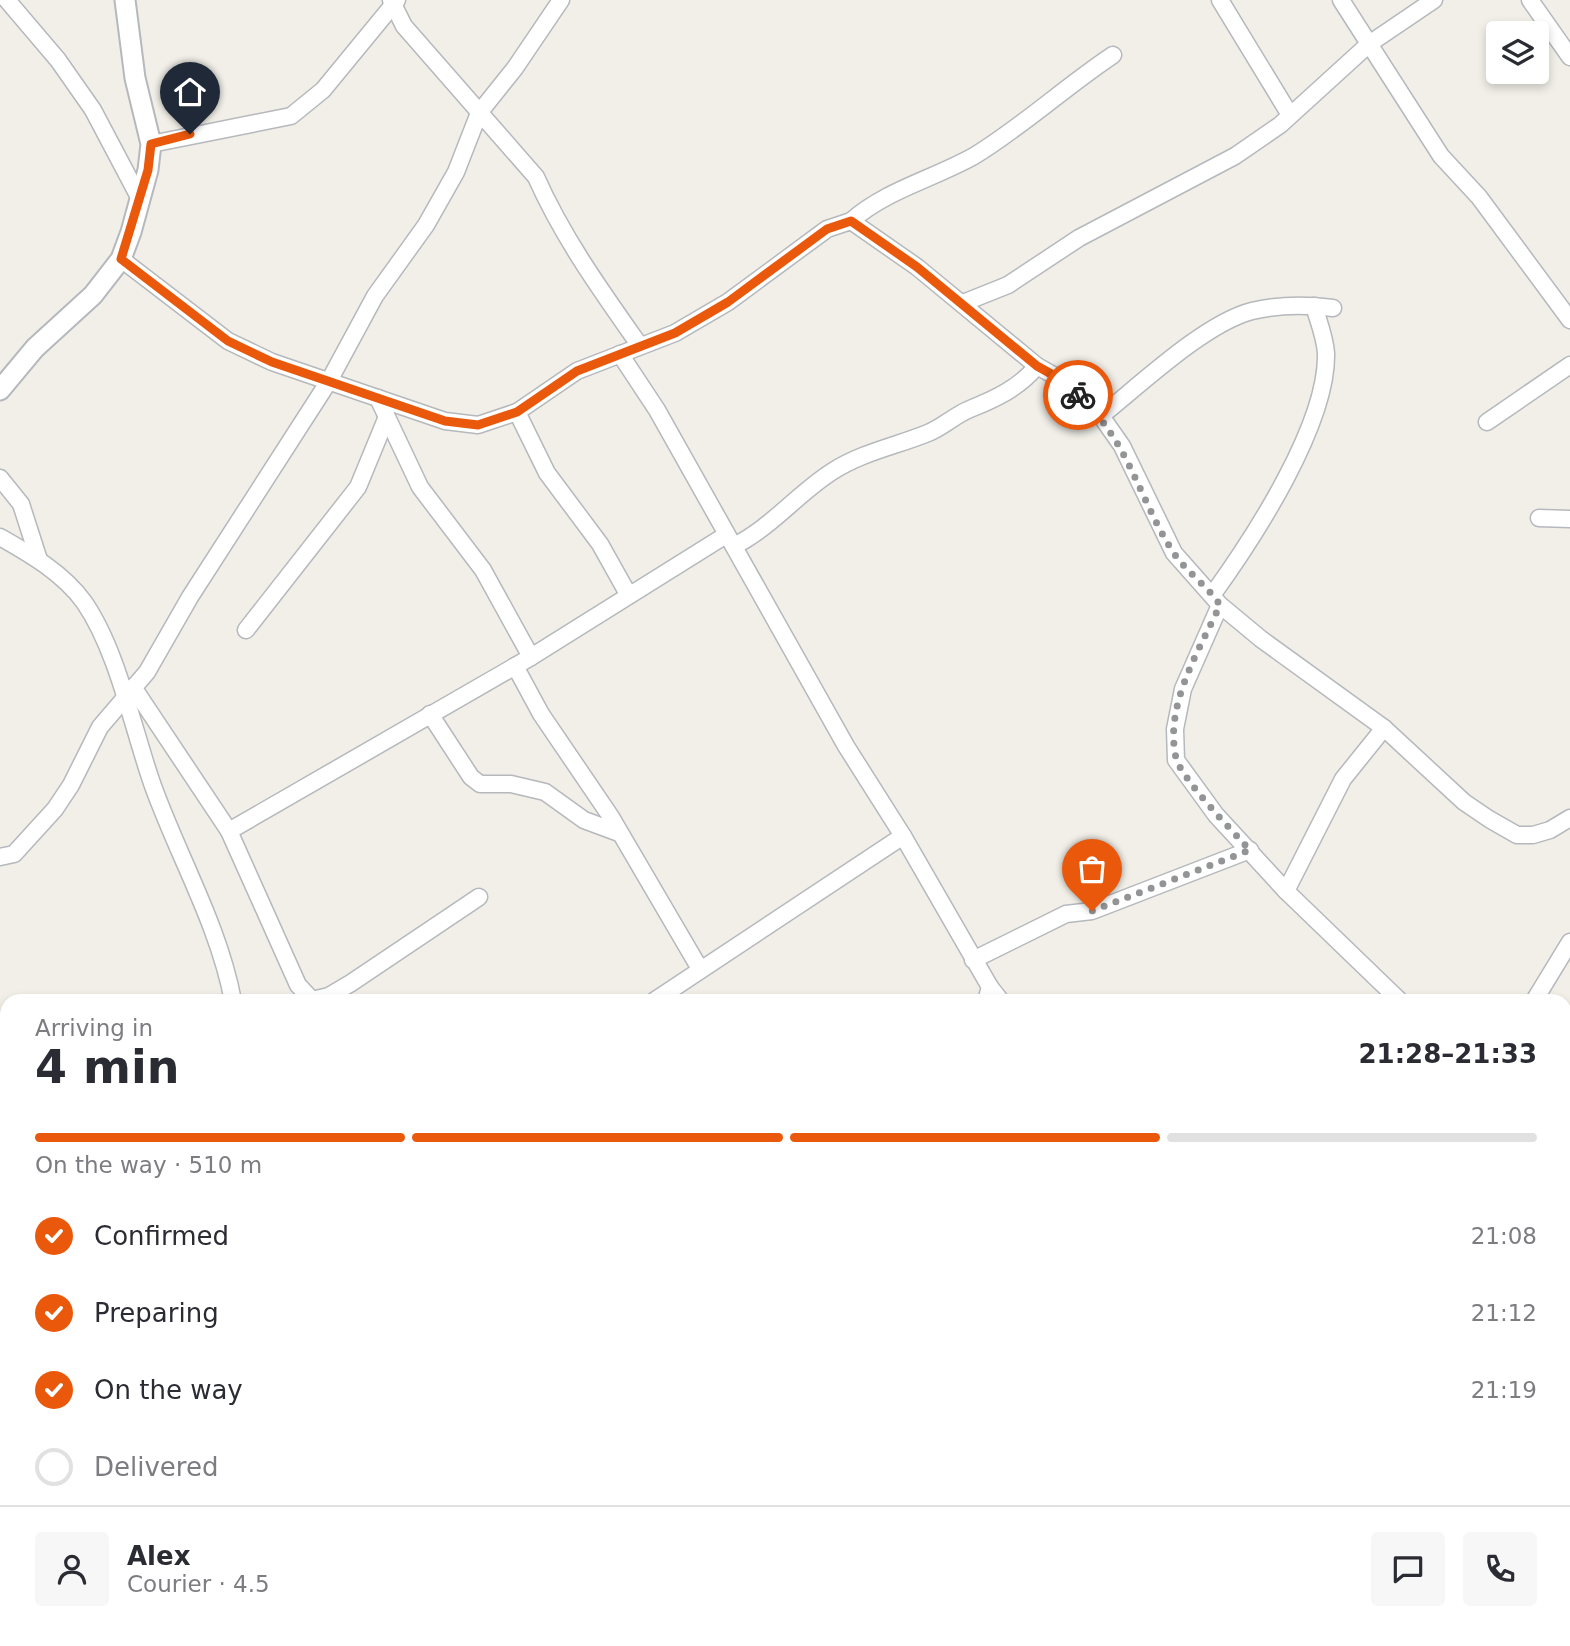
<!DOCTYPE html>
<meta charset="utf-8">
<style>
:root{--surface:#fff;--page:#f7f7f7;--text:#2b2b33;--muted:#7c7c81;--line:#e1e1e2;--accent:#ea580c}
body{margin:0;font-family:"DejaVu Sans",sans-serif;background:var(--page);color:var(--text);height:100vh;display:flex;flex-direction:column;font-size:26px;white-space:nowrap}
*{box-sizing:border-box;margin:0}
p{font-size:23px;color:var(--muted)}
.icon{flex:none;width:38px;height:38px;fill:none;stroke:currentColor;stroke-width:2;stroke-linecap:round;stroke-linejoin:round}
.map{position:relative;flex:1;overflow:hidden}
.drawer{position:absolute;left:0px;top:994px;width:1572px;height:653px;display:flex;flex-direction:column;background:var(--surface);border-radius:21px 21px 0 0;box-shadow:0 4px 10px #0003}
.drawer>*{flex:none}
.tools{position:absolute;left:1486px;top:21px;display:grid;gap:14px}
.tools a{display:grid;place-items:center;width:63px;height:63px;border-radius:7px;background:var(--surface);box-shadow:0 4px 10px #0003;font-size:35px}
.pin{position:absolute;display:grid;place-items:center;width:60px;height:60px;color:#fff;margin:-72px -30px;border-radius:50% 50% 50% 0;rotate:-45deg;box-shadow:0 0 7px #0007}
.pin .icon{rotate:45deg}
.courier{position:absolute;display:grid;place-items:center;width:70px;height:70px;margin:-35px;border:5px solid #ea580c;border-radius:50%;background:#fff;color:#222;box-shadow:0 2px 9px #0007}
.overview em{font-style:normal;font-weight:700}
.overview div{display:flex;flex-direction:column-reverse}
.overview{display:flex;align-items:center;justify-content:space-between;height:119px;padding:0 35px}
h1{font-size:46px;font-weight:700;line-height:52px}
.bar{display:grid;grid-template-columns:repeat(4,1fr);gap:10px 7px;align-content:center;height:84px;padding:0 35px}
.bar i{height:9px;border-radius:5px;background:var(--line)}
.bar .active{background:var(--accent)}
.bar p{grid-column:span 4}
.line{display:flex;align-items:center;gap:18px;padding:0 35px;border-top:2px solid var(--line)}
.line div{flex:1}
.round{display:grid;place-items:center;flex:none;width:74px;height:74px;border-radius:7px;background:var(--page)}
ol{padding:0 35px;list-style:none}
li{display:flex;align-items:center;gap:21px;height:77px}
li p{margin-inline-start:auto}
li .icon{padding:7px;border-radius:50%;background:var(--accent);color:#fff;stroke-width:4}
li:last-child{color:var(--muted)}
li i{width:38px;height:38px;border:4px solid var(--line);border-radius:50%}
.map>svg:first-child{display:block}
</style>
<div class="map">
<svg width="1570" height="1646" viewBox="0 0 1570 1646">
<rect width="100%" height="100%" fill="#f1efe8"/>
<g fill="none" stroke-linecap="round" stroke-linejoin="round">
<!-- river -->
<g stroke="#aadaff" stroke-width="30">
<polyline points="1564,1482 1570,1478"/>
<polyline points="1320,1646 1330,1640"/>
</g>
<defs>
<g id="minor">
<polyline points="7,0 58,60 93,110 140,199"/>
<path d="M391,0L404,26L536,177C563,238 602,292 640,346"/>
<polyline points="1220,0 1290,115"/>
<polyline points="1341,0 1441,156 1479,197 1570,320"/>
<polyline points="1530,0 1570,57"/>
<polyline points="151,144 291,116 323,90 397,0"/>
<path d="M851,221C886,190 933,179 974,156C1023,126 1065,87 1113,55"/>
<polyline points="121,259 228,341 272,362 445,421 478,425 517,412 577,371 675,333 728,302 827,229 851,221 917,267 1037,366 1062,380 1101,416 1122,446 1174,553 1220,605 1261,639 1384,728 1464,802 1489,819 1517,835 1533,835 1550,830 1570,818"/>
<polyline points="963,303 1008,285 1079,238 1235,156 1280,125 1369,44 1434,0"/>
<polyline points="620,354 657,410 846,746 903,836 990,987 986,1001"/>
<polyline points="378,398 420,487 483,570 531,657"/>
<polyline points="517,412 547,473 600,544 628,594"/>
<path d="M1101,416C1140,385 1205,323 1252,311C1277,305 1308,305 1333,308"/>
<polyline points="1487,422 1570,365"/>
<polyline points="0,478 21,504 39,560"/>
<polyline points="1539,518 1570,519"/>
<path d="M0,537C30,554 63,573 84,602C118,651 133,730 153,786C179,858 219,926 233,1001"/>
<path d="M734,546C772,527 798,493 833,471C863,452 896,446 928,433C943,427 955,415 970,409C995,399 1019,388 1037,366"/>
<path d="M1213,594C1254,537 1328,424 1326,353C1325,337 1318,320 1314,306"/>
<polyline points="1220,605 1183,689 1175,729 1176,760 1216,815 1286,891 1400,1001"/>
<polyline points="246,630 358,487 386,419"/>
<polyline points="515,666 541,714 611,817 700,969"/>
<polyline points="133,687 229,831 298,985 312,1000 329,996 351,983 479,897"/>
<polyline points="430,714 471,777 480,784 511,784 545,792 584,820 619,833"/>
<polyline points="229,831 531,657 726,535"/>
<polyline points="0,857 14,854 55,809 71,785 100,727 147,672 190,597 329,381 375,296 426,225 456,172 479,113 515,68 561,0"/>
<polyline points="1286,891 1343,779 1384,728"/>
<polyline points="973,960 1066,914 1092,911 1250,850"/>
<polyline points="990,987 1001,1001"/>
<polyline points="654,1001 903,836"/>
<polyline points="1534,1001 1570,942"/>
<polyline points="700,1640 700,1646"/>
</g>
<polyline id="tertiary" points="0,390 35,348 93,295 121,259 131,232 148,170 151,144 135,78 125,0"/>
</defs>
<!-- minor casing -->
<use href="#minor" stroke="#b5b8bc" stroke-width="19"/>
<!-- tertiary casing -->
<use href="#tertiary" stroke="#b5b8bc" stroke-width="23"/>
<!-- minor -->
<use href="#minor" stroke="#fff" stroke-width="16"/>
<!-- tertiary -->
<use href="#tertiary" stroke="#fff" stroke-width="19"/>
</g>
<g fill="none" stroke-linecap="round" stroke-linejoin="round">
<!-- done -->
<path stroke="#929495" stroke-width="7" stroke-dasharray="0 12.6" d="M1078,395C1129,441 1138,497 1173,552C1186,572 1207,585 1220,605C1199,651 1164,705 1176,758C1181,778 1234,833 1250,850L1092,911"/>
<!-- route -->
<polyline stroke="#ea580c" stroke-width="9" points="190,134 151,144 148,170 121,259 228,341 272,362 445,421 478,425 517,412 577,371 675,333 728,302 827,229 851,221 917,267 1037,366 1062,380 1078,395"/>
</g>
</svg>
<div class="tools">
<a><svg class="icon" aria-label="layers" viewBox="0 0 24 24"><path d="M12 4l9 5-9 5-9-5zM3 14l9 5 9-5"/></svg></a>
</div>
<div class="pin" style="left:1092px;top:911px;background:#ea580c"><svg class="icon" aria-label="bag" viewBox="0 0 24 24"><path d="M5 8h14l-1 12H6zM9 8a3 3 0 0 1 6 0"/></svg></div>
<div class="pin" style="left:190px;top:134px;background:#1f2937"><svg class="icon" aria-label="home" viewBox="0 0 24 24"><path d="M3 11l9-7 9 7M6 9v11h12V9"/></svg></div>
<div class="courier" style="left:1078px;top:395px"><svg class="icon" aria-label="bike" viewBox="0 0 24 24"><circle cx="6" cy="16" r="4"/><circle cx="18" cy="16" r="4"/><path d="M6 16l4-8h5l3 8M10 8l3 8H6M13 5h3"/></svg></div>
<section class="drawer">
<div class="overview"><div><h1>4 min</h1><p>Arriving in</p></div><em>21:28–21:33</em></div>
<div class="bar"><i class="active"></i><i class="active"></i><i class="active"></i><i></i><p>On the way · 510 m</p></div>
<ol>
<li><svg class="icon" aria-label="check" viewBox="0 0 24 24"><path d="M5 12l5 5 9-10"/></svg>Confirmed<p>21:08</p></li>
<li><svg class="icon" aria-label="check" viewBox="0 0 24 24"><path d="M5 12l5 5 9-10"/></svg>Preparing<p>21:12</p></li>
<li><svg class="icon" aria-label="check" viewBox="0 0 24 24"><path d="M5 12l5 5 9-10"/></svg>On the way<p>21:19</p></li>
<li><i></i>Delivered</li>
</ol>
<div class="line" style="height:126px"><a class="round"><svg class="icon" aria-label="person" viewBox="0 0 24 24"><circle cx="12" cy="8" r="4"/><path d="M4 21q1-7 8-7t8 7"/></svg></a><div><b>Alex</b><p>Courier · 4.5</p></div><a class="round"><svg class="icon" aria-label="chat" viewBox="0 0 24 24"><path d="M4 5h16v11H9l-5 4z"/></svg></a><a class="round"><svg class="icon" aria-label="phone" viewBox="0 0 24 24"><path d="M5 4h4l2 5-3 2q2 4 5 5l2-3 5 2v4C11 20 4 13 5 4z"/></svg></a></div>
</section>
</div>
